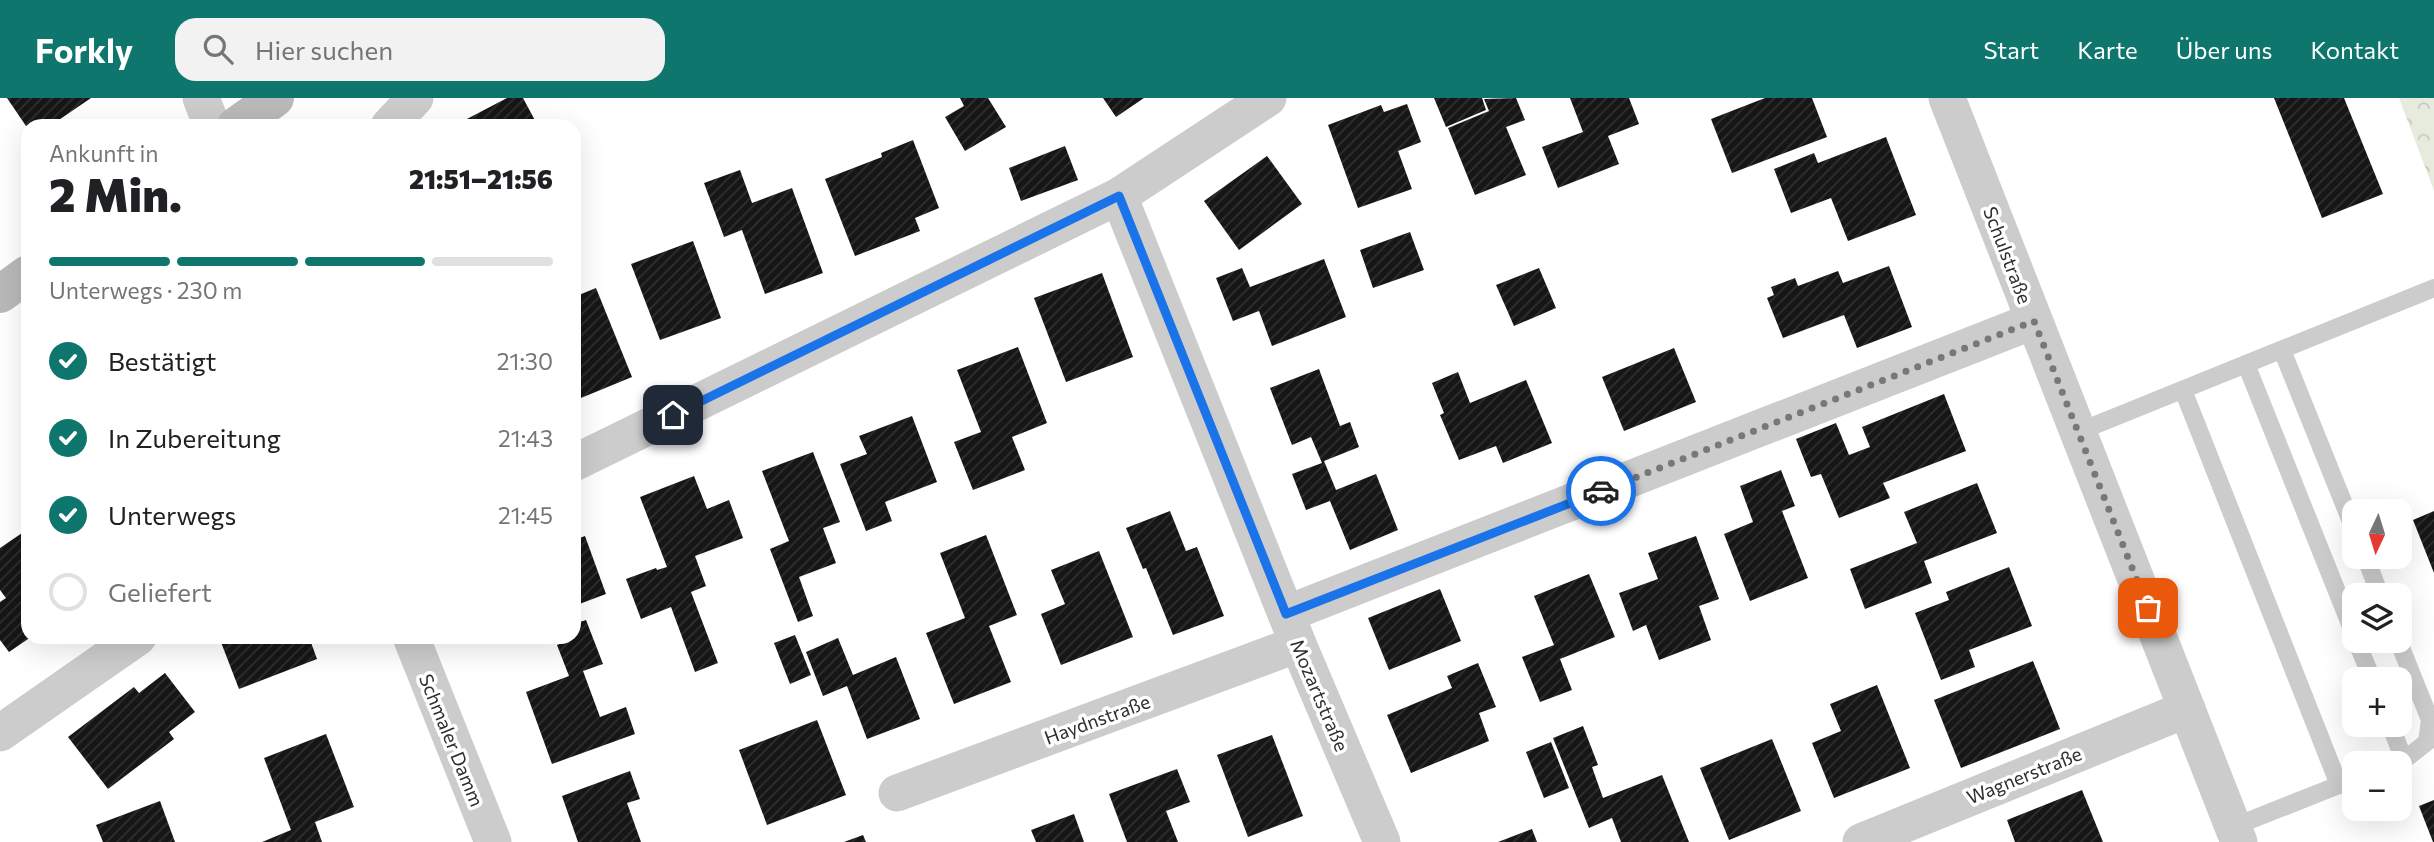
<!DOCTYPE html>
<html lang="de">
<meta charset="utf-8">
<style>
:root{--surface:#fff;--page:#f2f2f2;--text:#202124;--muted:#757577;--line:#e0e0e0;--accent:#0f766e}
body{margin:0;font-family:Commissioner,sans-serif;background:var(--page);color:var(--text);height:100vh;display:flex;flex-direction:column;font-size:26px;white-space:nowrap}
*{box-sizing:border-box;margin:0}
p{font-size:23px;color:var(--muted)}
.icon{flex:none;width:38px;height:38px;fill:none;stroke:currentColor;stroke-width:2;stroke-linecap:round;stroke-linejoin:round}
.map{position:relative;flex:1;overflow:hidden}
.panel{position:absolute;left:21px;top:21px;width:560px;height:525px;display:flex;flex-direction:column;background:var(--surface);border-radius:21px;box-shadow:0 7px 28px #0002}
.panel>*{flex:none}
.needle{width:46px;rotate:184deg}
.tools{position:absolute;left:2342px;top:401px;display:grid;gap:14px}
.tools a{display:grid;place-items:center;width:70px;height:70px;border-radius:14px;background:var(--surface);box-shadow:0 7px 28px #0002;font-size:35px}
.pin{position:absolute;display:grid;place-items:center;width:60px;height:60px;color:#fff;margin:-30px;border-radius:14px;box-shadow:0 4px 10px #0006}
.courier{position:absolute;display:grid;place-items:center;width:70px;height:70px;margin:-35px;border:5px solid #1a73e8;border-radius:50%;background:#fff;color:#222;box-shadow:0 2px 9px #0007}
.overview em{font-style:normal;font-weight:800}
.overview div{display:flex;flex-direction:column-reverse}
.overview{display:flex;align-items:center;justify-content:space-between;height:119px;padding:0 28px}
h1{font-size:46px;font-weight:800;line-height:52px}
.bar{display:grid;grid-template-columns:repeat(4,1fr);gap:10px 7px;align-content:center;height:84px;padding:0 28px}
.bar i{height:9px;border-radius:5px;background:var(--line)}
.bar .on{background:var(--accent)}
.bar p{grid-column:span 4}
ol{padding:0 28px;list-style:none}
li{display:flex;align-items:center;gap:21px;height:77px}
li p{margin-inline-start:auto}
li .icon{padding:7px;border-radius:50%;background:var(--accent);color:#fff;stroke-width:4}
li:last-child{color:var(--muted)}
li i{width:38px;height:38px;border:4px solid var(--line);border-radius:50%}
header{display:flex;align-items:center;gap:42px;box-sizing:border-box;height:98px;padding:0 35px;background:var(--accent);color:#fff}
header strong{font-size:33px}
nav{display:flex;gap:38px;margin-inline-start:auto;font-size:24px}
.search{width:490px;height:63px;background:var(--page);display:flex;align-items:center;gap:18px;box-sizing:border-box;padding:0 24px;border-radius:21px;color:var(--muted);font-size:26px}
.map>svg:first-child{display:block}
</style>
<header>
<strong>Forkly</strong>
<div class="search"><svg class="icon" aria-label="search" viewBox="0 0 24 24"><circle cx="10" cy="10" r="6"/><path d="M15 15l6 6"/></svg>Hier suchen</div>
<nav><a>Start</a><a>Karte</a><a>Über uns</a><a>Kontakt</a></nav>
</header>
<div class="map">
<svg width="2434" height="744" viewBox="0 0 2434 744">
<defs>
<pattern id="park-crowns" width="20" height="18" patternUnits="userSpaceOnUse" patternTransform="scale(1.75)"><rect width="20" height="18" fill="#e7ebde"/><path d="M2 6a3 3 0 1 1 6 0M12 15a3 3 0 1 1 6 0" fill="none" stroke="#c6cabf"/></pattern>
<pattern id="building-hatch" width="6" height="6" patternUnits="userSpaceOnUse" patternTransform="scale(1.75)"><rect width="6" height="6" fill="#161616"/><path d="M-1 1l2-2M0 6l6-6M5 7l2-2" fill="none" stroke="#303030"/></pattern>
</defs>
<rect width="100%" height="100%" fill="#fff"/>
<!-- park -->
<polygon fill="url(#park-crowns)" points="2399,0 2434,0 2434,93"/>
<!-- building -->
<g fill="url(#building-hatch)">
<polygon points="7,0 91,0 50,28 26,28"/>
<polygon points="507,0 523,0 538,28 468,28 465,22"/>
<polygon points="960,0 988,0 1006,29 965,53 945,19 964,8"/>
<polygon points="1103,0 1144,0 1116,19"/>
<polygon points="1434,0 1482,0 1486,12 1446,29"/>
<polygon points="1516,0 1525,22 1506,29 1526,77 1475,97 1448,30 1489,13 1484,1"/>
<polygon points="1570,0 1629,0 1639,26 1608,38 1619,66 1558,90 1542,49 1583,34"/>
<polygon points="1765,0 1812,0 1827,39 1732,75 1711,21"/>
<polygon points="2274,0 2344,0 2383,96 2322,120"/>
<polygon points="1407,6 1421,44 1398,53 1412,91 1358,110 1328,27 1381,7 1384,14"/>
<polygon points="1886,39 1916,117 1848,143 1831,100 1791,115 1774,71 1814,55 1818,65"/>
<polygon points="913,42 939,110 915,120 920,133 855,158 825,81 882,59 881,55"/>
<polygon points="1065,48 1078,82 1021,103 1009,70"/>
<polygon points="1267,58 1302,106 1239,152 1204,103"/>
<polygon points="740,72 752,105 792,90 823,175 765,196 742,132 724,139 704,85"/>
<polygon points="1410,134 1424,172 1373,190 1360,152"/>
<polygon points="693,143 721,220 660,242 631,166"/>
<polygon points="1324,161 1346,219 1272,248 1259,213 1233,223 1216,180 1242,170 1250,189"/>
<polygon points="1889,168 1912,229 1857,250 1844,217 1783,240 1767,200 1774,197 1771,189 1795,180 1798,188 1838,173 1843,185"/>
<polygon points="1539,170 1556,210 1514,228 1496,187"/>
<polygon points="1102,175 1133,259 1066,284 1034,200"/>
<polygon points="596,190 632,279 576,302 574,297 574,199"/>
<polygon points="1018,249 1047,325 1012,339 1025,372 973,392 954,344 981,334 957,272"/>
<polygon points="1674,250 1696,304 1624,333 1602,279"/>
<polygon points="1319,271 1340,328 1350,324 1359,349 1324,363 1336,392 1376,376 1398,432 1350,452 1330,403 1306,412 1292,376 1322,365 1311,339 1292,347 1270,290"/>
<polygon points="1458,274 1470,305 1526,282 1552,345 1503,365 1496,348 1459,362 1440,317 1444,315 1432,285"/>
<polygon points="1944,296 1966,353 1883,385 1890,400 1839,420 1821,376 1811,379 1796,341 1836,325 1849,357 1870,349 1862,329"/>
<polygon points="912,318 937,384 885,404 892,423 866,433 840,366 867,356 859,338"/>
<polygon points="813,354 840,424 823,430 836,465 799,479 813,518 798,524 770,451 789,443 762,373"/>
<polygon points="1781,372 1795,408 1782,413 1808,480 1750,503 1724,436 1753,424 1740,388"/>
<polygon points="694,378 707,411 729,402 743,440 695,458 706,488 691,494 718,565 695,574 671,509 641,521 626,481 656,470 657,472 667,469 640,399"/>
<polygon points="1977,385 1997,435 1924,463 1932,485 1865,511 1850,471 1917,445 1904,414"/>
<polygon points="1170,413 1186,453 1197,449 1224,518 1173,537 1146,470 1143,471 1126,430"/>
<polygon points="2434,413 2434,475 2413,422"/>
<polygon points="28,431 28,539 31,539 9,554 0,542 0,504 6,500 0,492 0,450"/>
<polygon points="986,437 1017,517 989,528 1011,584 954,606 926,535 965,520 940,455"/>
<polygon points="585,438 606,496 574,508 574,442"/>
<polygon points="1696,438 1719,501 1699,508 1711,542 1659,562 1646,527 1633,533 1619,495 1658,481 1648,455"/>
<polygon points="1099,453 1133,539 1061,567 1041,516 1065,506 1051,472"/>
<polygon points="2009,469 2032,528 1969,552 1975,569 1941,582 1915,515 1949,502 1946,494"/>
<polygon points="1589,476 1615,539 1560,561 1572,592 1540,604 1522,559 1554,547 1534,498"/>
<polygon points="1440,491 1461,543 1389,572 1368,520"/>
<polygon points="586,522 603,566 583,573 600,619 626,609 635,636 552,666 526,594 569,578 557,547 575,540 574,526"/>
<polygon points="795,537 811,577 790,586 774,545"/>
<polygon points="219,539 309,539 317,561 239,591"/>
<polygon points="838,540 853,577 896,559 920,621 867,641 847,588 823,598 806,554"/>
<polygon points="2033,563 2060,631 1961,670 1934,602"/>
<polygon points="1478,565 1496,609 1479,615 1489,643 1411,675 1387,617 1452,590 1447,578"/>
<polygon points="165,575 195,614 169,634 174,641 108,691 68,639 134,589 139,595"/>
<polygon points="1877,587 1910,670 1834,700 1812,645 1841,633 1830,606"/>
<polygon points="817,622 846,697 767,727 739,652"/>
<polygon points="1583,628 1598,667 1592,669 1603,700 1662,677 1689,744 1621,744 1612,720 1589,730 1553,640"/>
<polygon points="326,636 354,709 315,724 322,744 262,744 291,732 264,660"/>
<polygon points="1272,637 1303,718 1248,739 1217,657"/>
<polygon points="1772,641 1801,713 1729,742 1700,670"/>
<polygon points="1551,644 1569,690 1544,700 1526,654"/>
<polygon points="1177,671 1190,704 1166,713 1178,744 1127,744 1109,696"/>
<polygon points="630,673 640,701 627,705 641,744 578,744 562,698"/>
<polygon points="2082,692 2103,744 2015,744 2007,722"/>
<polygon points="2434,702 2434,744 2433,744 2419,708"/>
<polygon points="160,703 175,744 103,744 96,727"/>
<polygon points="1074,716 1084,744 1036,744 1031,732"/>
<polygon points="1532,731 1537,744 1498,744"/>
<polygon points="863,737 866,744 844,744"/>
</g>
<g fill="none" stroke-linecap="round" stroke-linejoin="round">
<!-- service -->
<g stroke="#ccc" stroke-width="18">
<polyline points="2282,252 2354,431"/>
<polyline points="2246,266 2354,536"/>
<polyline points="2183,292 2339,687"/>
<polyline points="2078,334 2434,190"/>
<polyline points="2365,458 2380,497"/>
<polyline points="2356,542 2372,581"/>
<polyline points="2390,626 2404,662"/>
<polyline points="2397,665 2404,662 2427,644 2430,622 2398,542"/>
<polyline points="2233,729 2354,681"/>
</g>
<!-- minor -->
<g stroke="#ccc" stroke-width="37">
<polyline points="201,0 212,28"/>
<polyline points="1947,0 2239,744"/>
<polyline points="389,28 415,0"/>
<polyline points="1119,98 1298,546 1382,744"/>
<polyline points="574,365 1119,98 1268,0"/>
<polyline points="1286,516 2033,223"/>
<polyline points="411,539 493,744"/>
<polyline points="0,635 138,539"/>
<polyline points="897,695 1298,546"/>
<polyline points="1861,744 2187,611"/>
</g>
<!-- secondary -->
<g stroke="#b9b9b9" stroke-width="38">
<polyline points="236,28 275,0"/>
<polyline points="0,196 28,176"/>
</g>
</g>
<g fill="none" stroke-linecap="round" stroke-linejoin="round">
<!-- done -->
<polyline stroke="#787878" stroke-width="7" stroke-dasharray="0 12.6" points="1601,393 2034,223 2148,510"/>
<!-- route -->
<polyline stroke="#1a73e8" stroke-width="9" points="673,317 1119,98 1286,516 1601,393"/>
</g>
<g text-anchor="middle" dominant-baseline="central" stroke-width="7" stroke-linejoin="round" paint-order="stroke">
<!-- street labels -->
<g font-size="19" fill="#2f2f2f" stroke="#fff">
<text transform="translate(2008 157) rotate(69)">Schulstraße</text>
<text transform="translate(1320 597) rotate(67)">Mozartstraße</text>
<text transform="translate(1097 621) rotate(-20)">Haydnstraße</text>
<text transform="translate(452 642) rotate(68)">Schmaler Damm</text>
<text transform="translate(2024 677) rotate(-22)">Wagnerstraße</text>
</g>
</g>
</svg>
<div class="tools">
<a><svg class="needle" viewBox="-14 -14 28 28"><path d="M0-13l5 13h-10z" fill="#e53935"/><path d="M0 13l5-13h-10z" fill="#757577"/></svg></a>
<a><svg class="icon" aria-label="layers" viewBox="0 0 24 24"><path d="M12 4l9 5-9 5-9-5zM3 14l9 5 9-5"/></svg></a>
<a>+</a>
<a>−</a>
</div>
<div class="pin" style="left:2148px;top:510px;background:#ea580c"><svg class="icon" aria-label="bag" viewBox="0 0 24 24"><path d="M5 8h14l-1 12H6zM9 8a3 3 0 0 1 6 0"/></svg></div>
<div class="pin" style="left:673px;top:317px;background:#1f2937"><svg class="icon" aria-label="home" viewBox="0 0 24 24"><path d="M3 11l9-7 9 7M6 9v11h12V9"/></svg></div>
<div class="courier" style="left:1601px;top:393px"><svg class="icon" aria-label="car" viewBox="0 0 24 24"><path d="M5 17H2v-5l4-1 3-4h7l3 4 3 1v5h-3M9 17h6M6 11h13"/><circle cx="7" cy="17" r="2"/><circle cx="17" cy="17" r="2"/></svg></div>
<section class="panel">
<div class="overview"><div><h1>2 Min.</h1><p>Ankunft in</p></div><em>21:51–21:56</em></div>
<div class="bar"><i class="on"></i><i class="on"></i><i class="on"></i><i></i><p>Unterwegs · 230 m</p></div>
<ol>
<li><svg class="icon" aria-label="check" viewBox="0 0 24 24"><path d="M5 12l5 5 9-10"/></svg>Bestätigt<p>21:30</p></li>
<li><svg class="icon" aria-label="check" viewBox="0 0 24 24"><path d="M5 12l5 5 9-10"/></svg>In Zubereitung<p>21:43</p></li>
<li><svg class="icon" aria-label="check" viewBox="0 0 24 24"><path d="M5 12l5 5 9-10"/></svg>Unterwegs<p>21:45</p></li>
<li><i></i>Geliefert</li>
</ol>
</section>
</div>
